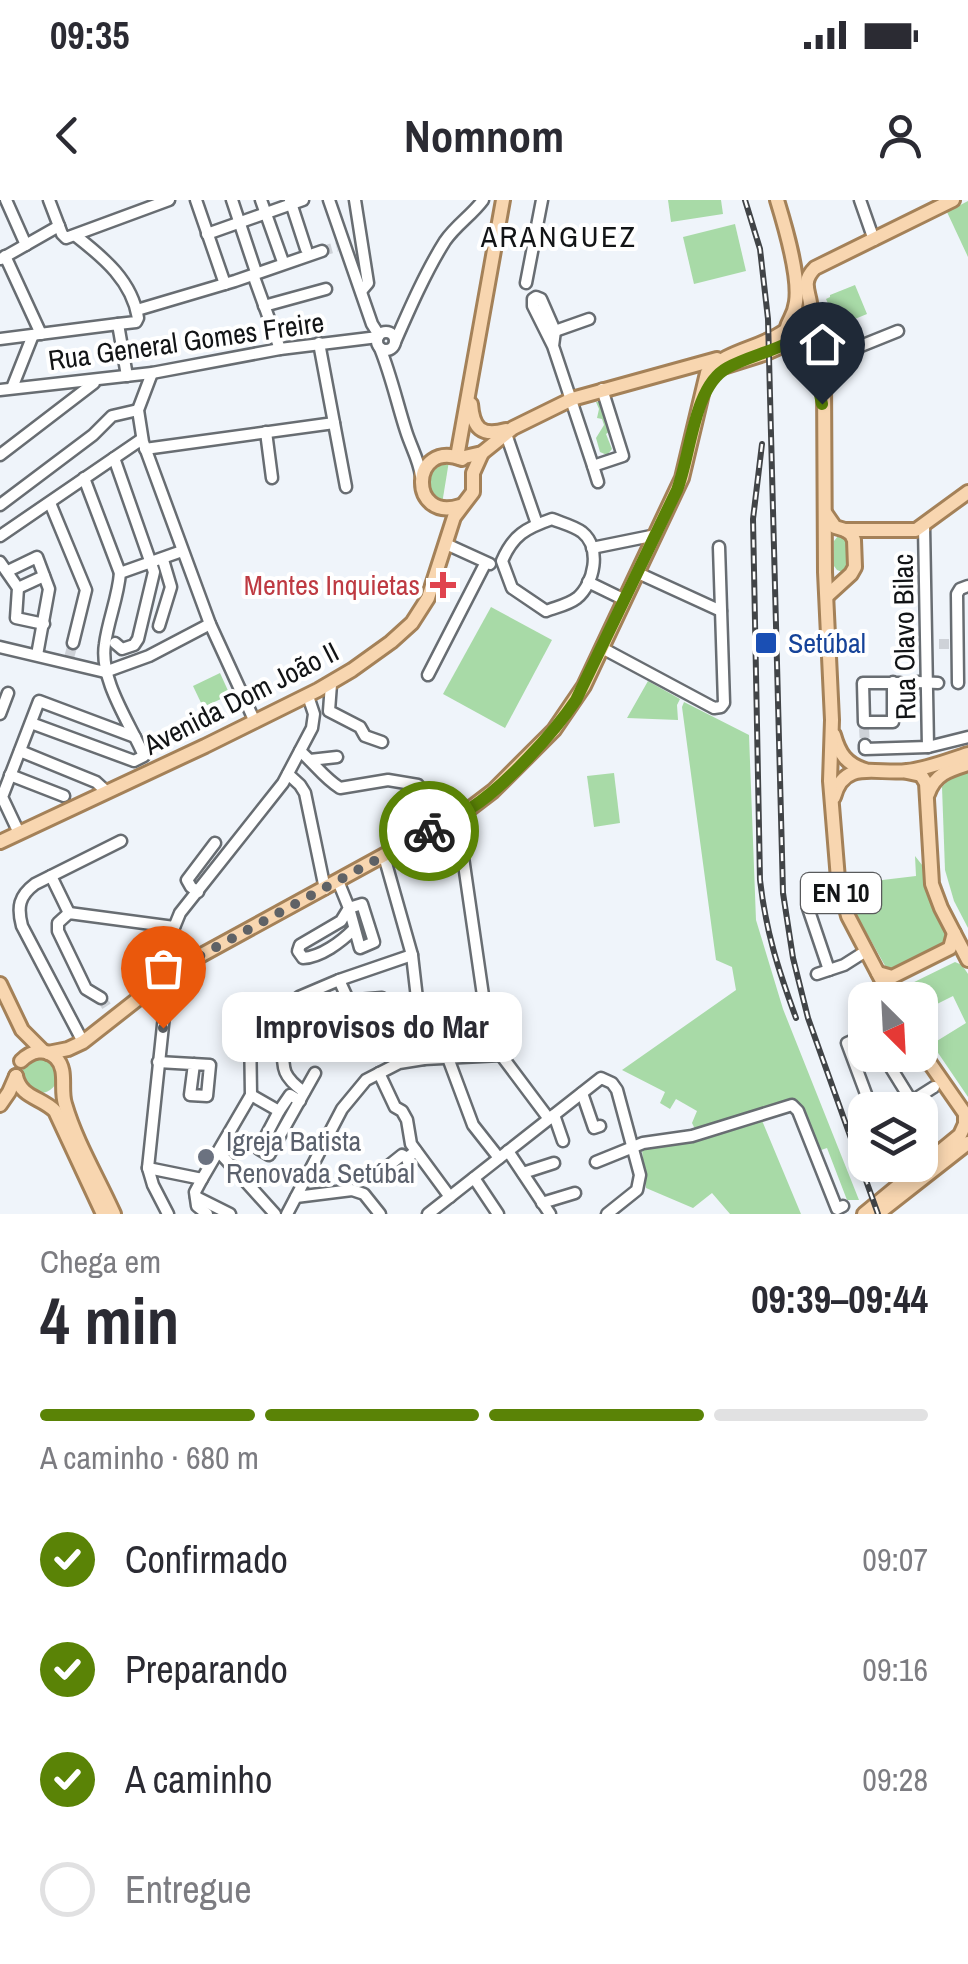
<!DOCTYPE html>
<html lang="pt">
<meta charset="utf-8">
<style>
:root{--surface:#fff;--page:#f7f7f7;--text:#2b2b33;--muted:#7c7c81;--line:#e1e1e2;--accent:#5a8306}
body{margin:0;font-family:"Archivo Narrow",sans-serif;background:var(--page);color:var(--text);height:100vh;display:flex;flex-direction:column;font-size:38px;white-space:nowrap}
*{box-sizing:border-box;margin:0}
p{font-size:32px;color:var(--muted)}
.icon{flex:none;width:55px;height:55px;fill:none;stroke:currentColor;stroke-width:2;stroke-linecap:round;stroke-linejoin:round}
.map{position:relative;height:1014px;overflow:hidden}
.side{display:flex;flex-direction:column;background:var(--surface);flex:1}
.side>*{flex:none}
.needle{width:65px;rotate:156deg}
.controls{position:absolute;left:848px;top:782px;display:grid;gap:20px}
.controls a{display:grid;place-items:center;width:90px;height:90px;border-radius:20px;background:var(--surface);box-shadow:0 5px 15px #0003;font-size:50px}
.pin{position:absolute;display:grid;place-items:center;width:85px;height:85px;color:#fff;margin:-102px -42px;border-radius:50% 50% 50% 0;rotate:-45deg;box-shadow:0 0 10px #0007}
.pin .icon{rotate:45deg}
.courier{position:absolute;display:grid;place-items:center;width:100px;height:100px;margin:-50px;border:8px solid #5a8306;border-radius:50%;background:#fff;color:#222;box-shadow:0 2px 12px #0007}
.bubble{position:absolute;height:70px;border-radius:20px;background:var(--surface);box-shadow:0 5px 15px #0003;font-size:32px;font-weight:700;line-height:70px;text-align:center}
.overview em{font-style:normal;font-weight:700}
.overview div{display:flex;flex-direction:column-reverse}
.overview{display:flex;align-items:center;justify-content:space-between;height:170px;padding:0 40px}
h1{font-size:65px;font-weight:700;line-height:75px}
.bar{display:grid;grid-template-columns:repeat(4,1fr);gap:15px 10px;align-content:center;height:120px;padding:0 40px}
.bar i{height:12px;border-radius:8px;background:var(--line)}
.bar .current{background:var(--accent)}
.bar p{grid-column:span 4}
ol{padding:0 40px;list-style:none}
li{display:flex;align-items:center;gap:30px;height:110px}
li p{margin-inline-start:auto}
li .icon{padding:10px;border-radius:50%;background:var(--accent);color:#fff;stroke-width:4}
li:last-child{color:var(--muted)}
li i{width:55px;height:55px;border:5px solid var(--line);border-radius:50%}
.status{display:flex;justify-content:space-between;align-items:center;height:70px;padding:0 50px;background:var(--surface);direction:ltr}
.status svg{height:28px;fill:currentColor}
header{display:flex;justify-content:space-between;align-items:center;height:130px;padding:0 40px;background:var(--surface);font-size:45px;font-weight:700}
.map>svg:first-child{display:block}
</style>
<div class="status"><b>09:35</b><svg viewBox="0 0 49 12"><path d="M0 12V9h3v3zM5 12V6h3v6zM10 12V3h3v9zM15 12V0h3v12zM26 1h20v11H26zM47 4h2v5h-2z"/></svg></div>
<header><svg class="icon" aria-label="back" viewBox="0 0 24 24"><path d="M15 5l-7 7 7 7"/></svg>Nomnom<svg class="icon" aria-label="person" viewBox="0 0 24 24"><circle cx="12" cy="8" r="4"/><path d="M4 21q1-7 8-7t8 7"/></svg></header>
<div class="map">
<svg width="968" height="1014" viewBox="0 0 968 1014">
<rect width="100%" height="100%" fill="#eff4fa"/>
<!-- green -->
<g fill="#a8daa7">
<polygon points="668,0 721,0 723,14 671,22"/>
<polygon points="968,1 968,57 947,12"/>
<polygon points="735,24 746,71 694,84 683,37"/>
<polygon points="855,85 867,114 838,126 826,99 830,97 830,95"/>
<polygon points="596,202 599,202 609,232 606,234 612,249 607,255 600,252 596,238 604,225 602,219 597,218 599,209"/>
<path d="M449,261L442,304C419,289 423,267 449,261Z"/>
<polygon points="838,336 844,336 848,340 849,365 847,370 842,372 837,370 834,366 834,341"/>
<polygon points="491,407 552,440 505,528 443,494"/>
<polygon points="220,473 230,495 203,507 193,486"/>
<polygon points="648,481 680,499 677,505 678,520 627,518"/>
<polygon points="684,502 749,535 756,720 783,809 859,1000 847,1000 827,948 818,951 796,899 696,931 692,923 697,911 676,899 670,909 660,903 665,892 622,870 736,790 732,767 716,760 682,507"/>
<polygon points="968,571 968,728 954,701 945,670 942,587 950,578"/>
<polygon points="614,573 620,623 594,627 587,576"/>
<polygon points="915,656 926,670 925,687 950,738 946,746 895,773 888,771 856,714 853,705 875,701 874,681 916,676"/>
<polygon points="955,762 962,765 968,774 968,897 932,844 966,823 953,796 931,807 922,791 905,800 901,795 902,788"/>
<circle cx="40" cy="875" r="18"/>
<polygon points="761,918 801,1014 730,1014 712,993 693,1008 646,988 642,950 649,945"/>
</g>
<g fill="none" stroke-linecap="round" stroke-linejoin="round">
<!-- minor-tunnel -->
<g stroke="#ced2d8" stroke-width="10" stroke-dasharray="10 5" stroke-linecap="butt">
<polyline points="322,51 337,47"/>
<polyline points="939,444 954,444"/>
<polyline points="69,458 73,443"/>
<polyline points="864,528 865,545"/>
<polyline points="101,798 109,810"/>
</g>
<defs>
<g id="minor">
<polyline points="6,0 26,45"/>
<polyline points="49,0 62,34 66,38 169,0"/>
<polyline points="196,0 225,84"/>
<polyline points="232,0 255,69"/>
<polyline points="261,0 282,59"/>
<polyline points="290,0 306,49"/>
<polyline points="329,0 372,124 379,135"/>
<polyline points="355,0 368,83 362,90"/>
<polyline points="860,0 874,40"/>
<polyline points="207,34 303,0"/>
<path d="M76,36C104,58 132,81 138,118L136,122L118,124"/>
<polyline points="5,56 41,134"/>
<polyline points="1,59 59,26"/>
<polyline points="255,80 280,149"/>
<polyline points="526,83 542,0"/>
<polyline points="264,106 326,89"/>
<polyline points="137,110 235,81 322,51"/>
<polyline points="555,131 589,119"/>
<circle cx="386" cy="141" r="9"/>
<polyline points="0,139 118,124 127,176"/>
<path d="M395,142C409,110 426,71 445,41C456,25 472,15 483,0"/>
<polyline points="319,143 346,287"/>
<polyline points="553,146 555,131 541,99 536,97 533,99 533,106 553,146 593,266 623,256 602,189"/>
<path d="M380,148C391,175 397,203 406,231C411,247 419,260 421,276"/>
<polyline points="821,162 898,131"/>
<polyline points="152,173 138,210 143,242 210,424 255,522"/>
<polyline points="12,188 33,135"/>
<polyline points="0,190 152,173 280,149 378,137"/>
<polyline points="266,232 272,278"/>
<polyline points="506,234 537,324"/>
<polyline points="145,249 334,223"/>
<polyline points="0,255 94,183"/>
<polyline points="114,258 154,372 138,439 134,445 122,449 115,443"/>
<polyline points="593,266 598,282"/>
<polyline points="84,278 120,373"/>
<polyline points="50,303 86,390 73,443"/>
<polyline points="0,305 93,235 112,216 138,210"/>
<path d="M552,319C562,323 574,326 582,332C602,348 594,384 577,398C568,405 556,407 546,411L512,388L502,361C513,335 526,328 552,319Z"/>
<polyline points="924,326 928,547"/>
<polyline points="0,336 142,239"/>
<polyline points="446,344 490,364"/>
<polyline points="592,348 656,335"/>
<polyline points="0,362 18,388 16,418 44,424"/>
<polyline points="8,371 37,357 49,389 37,455"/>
<polyline points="638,373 721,411"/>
<polyline points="588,382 625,400"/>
<polyline points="18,388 44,376"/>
<polyline points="159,426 171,387 163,360"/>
<polyline points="0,447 105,472"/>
<polyline points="602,448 714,508 721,507 724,503 719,347"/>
<polyline points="105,472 149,456 210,424"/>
<polyline points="428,475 485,364"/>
<polyline points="893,482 893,522 864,522 863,483 900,483"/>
<polyline points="918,482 938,483"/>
<polyline points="958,483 957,394 960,389 968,386"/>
<polyline points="331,484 329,511 360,527 365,536 382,542"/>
<polyline points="0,514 8,493"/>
<path d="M31,523L134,561L144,556C130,523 99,480 105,444C108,420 118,398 120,373L182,351"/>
<polyline points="865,545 865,549 928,547 968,537"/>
<polyline points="20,551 96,582 107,592"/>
<path d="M300,551C314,563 324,578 340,588L388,580L418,585"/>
<polyline points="310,560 337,557"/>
<polyline points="288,574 300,585 305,593 325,689"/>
<polyline points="10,575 64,596"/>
<polyline points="457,616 487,823 501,855 549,919"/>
<polyline points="19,633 2,597 39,501 135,537"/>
<polyline points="384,656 412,755 424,859"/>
<polyline points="51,676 69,713"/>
<path d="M338,681L349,708L360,748L374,742L362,704L349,708L341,721L300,745L298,751L303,758C321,757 341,742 354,729"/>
<polyline points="198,692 191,687 187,680 215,643"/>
<polyline points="808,708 829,770"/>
<polyline points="817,774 844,765 866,751"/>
<polyline points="339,780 368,843 386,835 382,798 357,800 350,803"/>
<polyline points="299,797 339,780 412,755"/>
<polyline points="101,798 86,789 58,731 58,723 69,713 174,727"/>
<polyline points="865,835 847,843 872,910"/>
<path d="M283,841C283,869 281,875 304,892"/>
<path d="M83,842L22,726C17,707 19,696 35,684L121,641"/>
<polyline points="883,855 917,910"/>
<polyline points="448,858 473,925 499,958"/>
<polyline points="158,862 210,865 207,896 190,895 194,864"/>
<polyline points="379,873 395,907 402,911 407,920 411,944 450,997"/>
<polyline points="582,893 594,928 600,926"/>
<polyline points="251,895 279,911 259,949 269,955 315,873"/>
<polyline points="912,901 934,887"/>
<polyline points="279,911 290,895 300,901"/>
<polyline points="554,915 563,941"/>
<polyline points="508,951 550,1014"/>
<polyline points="219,952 275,1014"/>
<polyline points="407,958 409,966 397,976 388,971 387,967 402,955 407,958 416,951"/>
<polyline points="596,962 643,943 692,936 792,905 798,911 837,1009 843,1006"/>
<polyline points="148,968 202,979 251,895 250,828"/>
<polyline points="523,973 554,963"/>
<polyline points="474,978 498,1014"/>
<polyline points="202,979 195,992 197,1006 207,1014"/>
<polyline points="196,997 230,1014"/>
<polyline points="296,997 352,990 364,994 380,1014"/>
<polyline points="542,1003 575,993"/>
<polyline points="168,1014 153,985 148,968 173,730 180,713 283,583 312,528 314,514 308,496"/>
<polyline points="287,1014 342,909 366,880 399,863 424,859 501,855"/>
<polyline points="428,1014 601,878 612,883 617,890 640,975 637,990 607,1014"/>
</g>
<g id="major">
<polyline points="788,137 801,143 807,150 816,175"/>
<polyline points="720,168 764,154 793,141"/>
<path d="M471,204C473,228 481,237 506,230"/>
<polyline points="457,257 503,0"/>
<polyline points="460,258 482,253 513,228 572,199 717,159"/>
<path d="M460,306C408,323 410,239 462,259"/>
<polyline points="826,314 835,327 845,330 916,330 968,292"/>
<polyline points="828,395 851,374 855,367 854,340 851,334 845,330"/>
<path d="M834,535C839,553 846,564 865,570"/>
<polyline points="907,572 921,575 926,583 932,684 941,708 968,760"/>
<path d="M928,594C935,574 949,570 968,564"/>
<path d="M834,597C844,558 878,575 907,571C927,569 949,560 968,554"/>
<polyline points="0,642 205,546 318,490 352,470 391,442 412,423 428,398 454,317 473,292 473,273 482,253"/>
<polyline points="878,773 892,777 950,748 954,733"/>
<polyline points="0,784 22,830 43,851"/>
<path d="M892,800L848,716L838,679L830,581L832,520L825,372L824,177L817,138L812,123L808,118C817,97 796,87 815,68L953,0"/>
<polyline points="920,849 968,918"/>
<path d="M48,853L68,849L83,842L176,769L472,607L493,591L554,530L584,486L682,278L707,173C725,150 763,148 786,130C789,118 794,117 796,102C800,76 785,26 777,0"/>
<path d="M21,861C31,851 45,847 56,858C68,870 60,889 65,904C76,942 98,978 114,1014"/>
<path d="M16,876C21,898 41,897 55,911L103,1014"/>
<polyline points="0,905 9,892 16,876"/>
<polyline points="880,1012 968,943"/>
<polyline points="864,1014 960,935 965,924 965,914"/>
</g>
</defs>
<!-- minor casing -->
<use href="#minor" stroke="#686d72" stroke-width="15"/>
<!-- major casing -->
<use href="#major" stroke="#a48158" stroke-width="18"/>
<!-- minor -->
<use href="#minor" stroke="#fff" stroke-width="10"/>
<!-- major -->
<use href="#major" stroke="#f8d6b0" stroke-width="12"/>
<defs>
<g id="rail">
<polyline points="745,0 760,49 768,119 783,693 793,758 808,818 878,1014"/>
<path d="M762,244L753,319L760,680C766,732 778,769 796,818"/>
</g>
</defs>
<!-- rail casing -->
<use href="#rail" stroke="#414447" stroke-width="6"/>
<!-- rail -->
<use href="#rail" stroke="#fff" stroke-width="2.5" stroke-dasharray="8" stroke-linecap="butt"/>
</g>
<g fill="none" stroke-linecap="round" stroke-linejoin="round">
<!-- done -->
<polyline stroke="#5f6266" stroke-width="10" stroke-dasharray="0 18" points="163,828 170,774 176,769 429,631"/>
<!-- route -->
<path stroke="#5a8306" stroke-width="12" d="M429,631C443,624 457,617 471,608C505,586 553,534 576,500L677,290C691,255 693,187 727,168C747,157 771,152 792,141L801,143L813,162L822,204"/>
</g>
<!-- markers -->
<path fill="#e0444e" stroke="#fff" stroke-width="4" d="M438 370h10v10h10v10h-10v10h-10v-10h-10v-10h10z"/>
<rect fill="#1a4fb4" stroke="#fff" stroke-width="4" x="754" y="431" width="24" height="24" rx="5"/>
<circle fill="#6b7280" stroke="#fff" stroke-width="4" cx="206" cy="957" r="10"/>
<g text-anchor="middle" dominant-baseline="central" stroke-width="8" stroke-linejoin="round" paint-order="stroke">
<!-- shield labels -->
<rect fill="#fff" stroke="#595a5c" stroke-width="2.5" x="801" y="673" width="80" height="40" rx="8"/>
<g font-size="25" font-weight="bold" fill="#121416">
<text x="841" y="693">EN 10</text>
</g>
<!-- street labels -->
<g font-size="28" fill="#121416" stroke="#fff">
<text transform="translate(186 141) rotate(-8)">Rua General Gomes Freire</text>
<text transform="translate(904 437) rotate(-91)">Rua Olavo Bilac</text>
<text transform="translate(241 498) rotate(-27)">Avenida Dom João II</text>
</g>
<!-- health labels -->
<g font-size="28" fill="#be3a42" stroke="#fff" text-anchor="end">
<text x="420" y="385">Mentes Inquietas</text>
</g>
<!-- transit labels -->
<g font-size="28" fill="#164399" stroke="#fff" text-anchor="start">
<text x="788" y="443">Setúbal</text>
</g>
<!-- worship labels -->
<g font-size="28" fill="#5b616d" stroke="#fff" text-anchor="start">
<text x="226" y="941">Igreja Batista<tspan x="226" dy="32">Renovada Setúbal</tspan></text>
</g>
<!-- neighbourhood labels -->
<g font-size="30" letter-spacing="2.5" fill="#121416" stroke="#fff">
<text x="559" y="36">ARANGUEZ</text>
</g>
</g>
</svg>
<div class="controls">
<a><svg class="needle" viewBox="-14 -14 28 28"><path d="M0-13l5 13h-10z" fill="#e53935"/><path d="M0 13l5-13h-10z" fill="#7c7c81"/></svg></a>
<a><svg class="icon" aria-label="layers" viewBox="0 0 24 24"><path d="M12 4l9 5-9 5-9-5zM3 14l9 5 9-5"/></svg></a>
</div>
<div class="pin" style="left:163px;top:828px;background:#ea580c"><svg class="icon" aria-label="bag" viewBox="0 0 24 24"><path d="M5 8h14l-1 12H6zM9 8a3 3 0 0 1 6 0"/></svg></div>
<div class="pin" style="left:822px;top:204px;background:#1f2937"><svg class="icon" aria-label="home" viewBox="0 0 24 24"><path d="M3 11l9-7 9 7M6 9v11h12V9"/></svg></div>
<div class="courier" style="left:429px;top:631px"><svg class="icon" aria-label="bike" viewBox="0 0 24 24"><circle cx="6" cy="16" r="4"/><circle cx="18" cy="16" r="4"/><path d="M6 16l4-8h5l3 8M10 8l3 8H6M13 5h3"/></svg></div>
<div class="bubble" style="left:222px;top:792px;width:300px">Improvisos do Mar</div>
</div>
<section class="side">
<div class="overview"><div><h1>4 min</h1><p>Chega em</p></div><em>09:39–09:44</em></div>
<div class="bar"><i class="current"></i><i class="current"></i><i class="current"></i><i></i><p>A caminho · 680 m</p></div>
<ol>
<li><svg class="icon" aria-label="check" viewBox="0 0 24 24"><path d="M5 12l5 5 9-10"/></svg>Confirmado<p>09:07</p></li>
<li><svg class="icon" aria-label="check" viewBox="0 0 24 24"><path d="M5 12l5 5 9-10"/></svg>Preparando<p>09:16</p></li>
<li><svg class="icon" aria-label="check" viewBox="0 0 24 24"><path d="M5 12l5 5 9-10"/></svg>A caminho<p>09:28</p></li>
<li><i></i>Entregue</li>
</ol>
</section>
